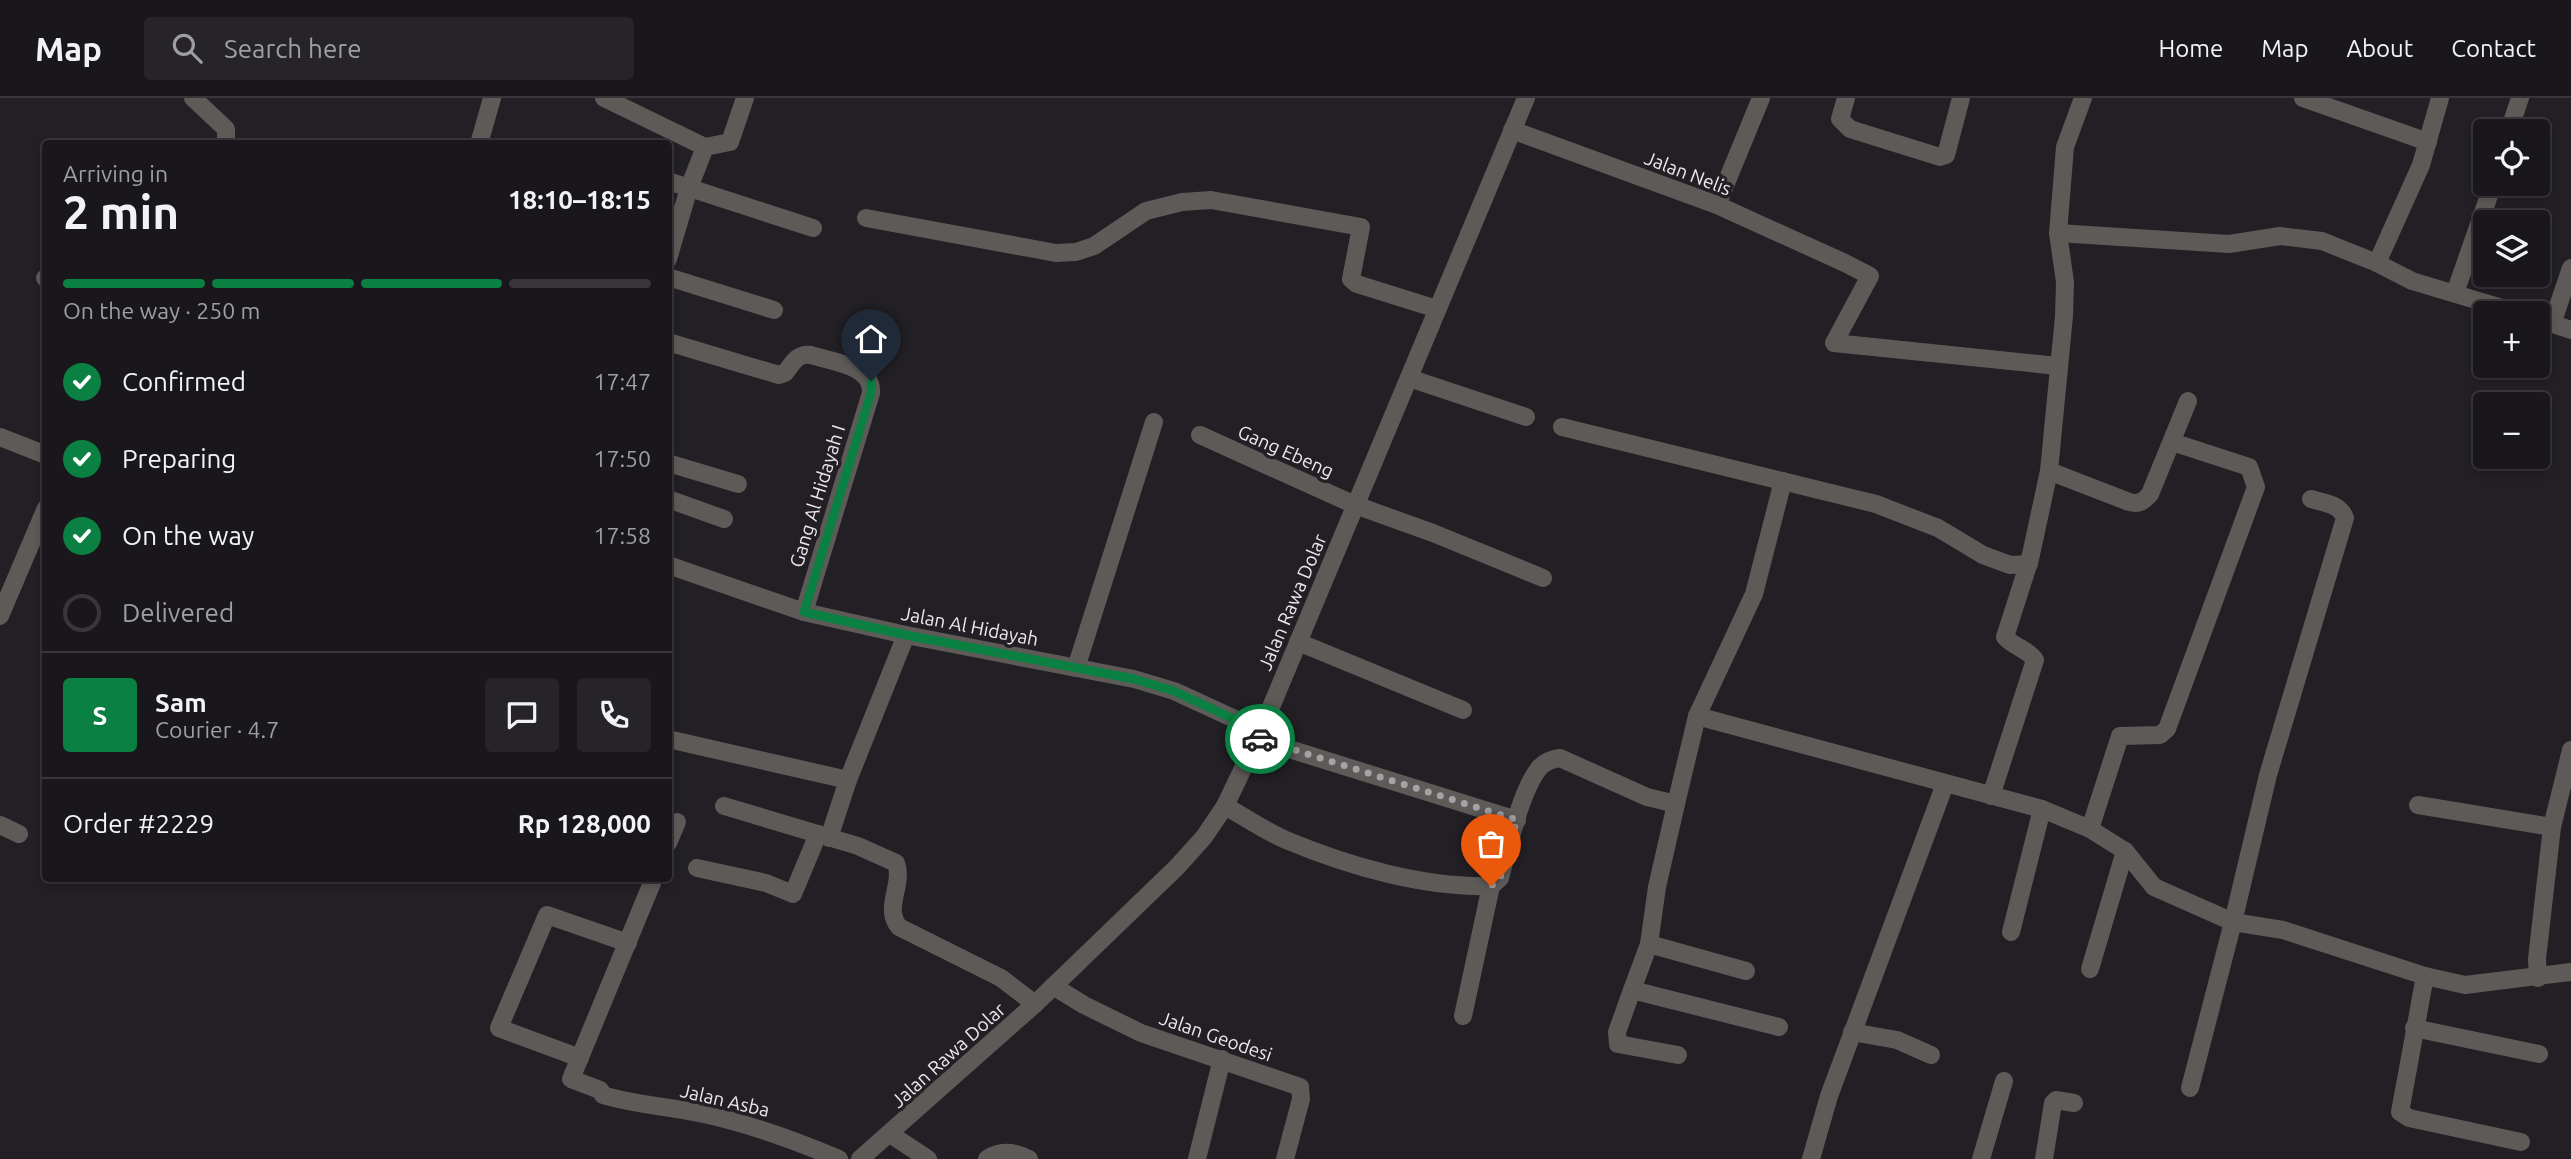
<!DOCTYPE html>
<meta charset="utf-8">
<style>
:root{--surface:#1a171c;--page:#272429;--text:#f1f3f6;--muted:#9f9fa3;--line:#38363b;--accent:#0b8043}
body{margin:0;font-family:Ubuntu,sans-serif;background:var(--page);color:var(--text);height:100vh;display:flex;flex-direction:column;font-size:26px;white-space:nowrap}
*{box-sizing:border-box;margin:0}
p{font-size:23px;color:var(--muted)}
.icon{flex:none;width:38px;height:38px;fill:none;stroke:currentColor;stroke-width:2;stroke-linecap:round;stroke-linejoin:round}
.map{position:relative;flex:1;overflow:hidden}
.sheet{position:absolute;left:42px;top:42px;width:630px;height:742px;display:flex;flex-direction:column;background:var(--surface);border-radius:7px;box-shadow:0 4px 10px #0003,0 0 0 2px var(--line)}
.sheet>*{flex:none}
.fabs{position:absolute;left:2473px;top:21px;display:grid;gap:14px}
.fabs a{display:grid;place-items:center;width:77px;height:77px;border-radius:7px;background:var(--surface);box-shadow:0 4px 10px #0003,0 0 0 2px var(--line);font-size:35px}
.pin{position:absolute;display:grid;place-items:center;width:60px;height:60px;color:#fff;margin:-72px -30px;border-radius:50% 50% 50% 0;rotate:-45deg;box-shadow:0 0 7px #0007}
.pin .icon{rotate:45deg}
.courier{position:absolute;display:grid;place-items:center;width:70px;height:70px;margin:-35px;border:5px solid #0b8043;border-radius:50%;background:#fff;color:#222;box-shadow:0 2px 9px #0007}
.headline em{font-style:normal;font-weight:600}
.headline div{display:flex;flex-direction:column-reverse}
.headline{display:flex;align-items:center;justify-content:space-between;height:119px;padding:0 21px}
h1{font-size:46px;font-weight:600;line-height:52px}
.bar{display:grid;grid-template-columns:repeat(4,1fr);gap:10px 7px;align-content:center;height:84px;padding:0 21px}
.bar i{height:9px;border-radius:5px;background:var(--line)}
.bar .active{background:var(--accent)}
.bar p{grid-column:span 4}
.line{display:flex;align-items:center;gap:18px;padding:0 21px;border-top:2px solid var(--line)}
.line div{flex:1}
.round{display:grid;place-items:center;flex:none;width:74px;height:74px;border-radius:7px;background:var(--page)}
ol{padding:0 21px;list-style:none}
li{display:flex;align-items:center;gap:21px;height:77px}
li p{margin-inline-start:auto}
li .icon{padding:7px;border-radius:50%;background:var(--accent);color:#fff;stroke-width:4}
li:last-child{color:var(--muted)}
li i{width:38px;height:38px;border:4px solid var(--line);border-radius:50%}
header{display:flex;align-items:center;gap:42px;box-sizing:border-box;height:98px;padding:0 35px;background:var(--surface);border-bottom:2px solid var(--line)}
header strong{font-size:33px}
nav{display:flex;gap:38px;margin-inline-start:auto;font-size:24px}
.search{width:490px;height:63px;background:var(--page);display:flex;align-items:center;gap:18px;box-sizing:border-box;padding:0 24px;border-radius:7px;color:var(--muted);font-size:26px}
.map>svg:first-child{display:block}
</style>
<header>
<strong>Map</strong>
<div class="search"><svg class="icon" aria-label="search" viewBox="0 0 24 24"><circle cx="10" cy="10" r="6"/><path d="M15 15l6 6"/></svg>Search here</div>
<nav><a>Home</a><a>Map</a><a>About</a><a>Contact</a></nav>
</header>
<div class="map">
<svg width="2571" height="1061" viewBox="0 0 2571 1061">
<rect width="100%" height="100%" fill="#221f25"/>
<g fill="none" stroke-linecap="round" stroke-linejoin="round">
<!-- minor -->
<g stroke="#5d5a58" stroke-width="18">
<polyline points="193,0 226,31 226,46"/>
<polyline points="604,0 705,49 730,44 745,0"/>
<polyline points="1846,0 1840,21 1850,31 1940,59 1946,57 1961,0"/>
<polyline points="2303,0 2428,44"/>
<polyline points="1512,32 1717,107 1845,165 1870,178 1834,245 2058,268"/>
<polyline points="2509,33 2520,0"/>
<polyline points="479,46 492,0"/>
<polyline points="668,83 813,130"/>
<polyline points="1717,107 1761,0"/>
<polyline points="866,120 1056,155 1076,154 1094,148 1146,113 1182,104 1211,102 1361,129 1351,181 1357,186 1437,211"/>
<polyline points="2058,135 2229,146 2280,138 2322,143 2377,165 2412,183 2519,215"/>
<polyline points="668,161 689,90 705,49"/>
<polyline points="2377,165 2421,67 2440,0"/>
<polyline points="668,179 774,212"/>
<polyline points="45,180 46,181"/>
<polyline points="2455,195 2493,86"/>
<polyline points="2538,221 2571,232"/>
<polyline points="2552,226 2571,170"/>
<path d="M668,244L779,277L785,275C793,265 797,255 811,257C832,264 873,267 871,295L804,514"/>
<polyline points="1409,280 1526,319"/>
<polyline points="1562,329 1876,406 1938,430 1983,457 2010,467 2029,466"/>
<polyline points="1200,337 1355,407 1433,435 1543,480"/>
<polyline points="0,339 46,357"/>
<polyline points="668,365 738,386"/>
<path d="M2049,373L2129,404C2139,407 2144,403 2150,396L2188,303"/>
<polyline points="668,401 724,421"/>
<polyline points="668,467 804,514 906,537 1134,581 1174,593 1261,633"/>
<polyline points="0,518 46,410"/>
<polyline points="1298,544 1463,612"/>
<polyline points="1076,570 1154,324"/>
<polyline points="1697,618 2042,711 2090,731 2125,753 2154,789 2233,824 2283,832 2425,878 2465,887 2571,874"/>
<polyline points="668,641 848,682"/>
<polyline points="1257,641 1517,722"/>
<path d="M1991,698L2035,562C2028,551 2015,550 2005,539L2030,461L2049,373L2064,218L2065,184L2058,135L2065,49L2083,0"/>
<polyline points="1676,706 1657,789 1649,846 1632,892 1779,929"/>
<polyline points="2418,707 2552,729 2537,861 2538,880"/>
<path d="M724,708L858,748L896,765C904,787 883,810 899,829L1001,880L1035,906"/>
<path d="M1225,708C1245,719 1265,733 1286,742C1348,768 1424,790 1491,788L1500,780C1508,751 1521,691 1540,669C1545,664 1553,661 1560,660L1647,699L1676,706L1697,618L1754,496L1783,383"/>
<polyline points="0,727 19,736"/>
<polyline points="2552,729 2571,652"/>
<polyline points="2090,731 2120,638 2160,637 2167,631 2256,389 2249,369 2172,344"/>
<polyline points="829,740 848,682 906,537"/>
<polyline points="668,745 677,724"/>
<polyline points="697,770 766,785 793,796 818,736"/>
<path d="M654,780L571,981L600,992L603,997C634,1007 667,1008 699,1015C748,1025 794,1042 839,1061"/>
<polyline points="2011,834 2042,711"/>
<polyline points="1649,846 1746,873"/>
<polyline points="2090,871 2125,753"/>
<polyline points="2425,878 2400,1014 2409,1020 2521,1044"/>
<polyline points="1053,888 1084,907 1141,935 1300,989 1301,1001 1285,1061"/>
<polyline points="1632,892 1617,934 1618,946 1678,957"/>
<polyline points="1463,918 1491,788"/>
<polyline points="2414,930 2539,956"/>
<polyline points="1852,934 1897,942 1931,957"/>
<polyline points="580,960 499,930 547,817 628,845"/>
<path d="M2190,990L2233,824L2268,677L2345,420C2340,406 2325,405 2311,401"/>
<polyline points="890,1036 928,1061"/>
<path d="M987,1061C1000,1052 1015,1054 1029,1061"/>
<polyline points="1197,1061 1222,961"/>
<polyline points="1811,1061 1829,998 1945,686"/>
<polyline points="1981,1061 2004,983"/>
<polyline points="2044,1061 2053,1005 2056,1002 2074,1005"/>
</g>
<!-- tertiary -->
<polyline stroke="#5d5a58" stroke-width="18" points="860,1061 1035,906 1177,769 1204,739 1225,708 1261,633 1526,0"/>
</g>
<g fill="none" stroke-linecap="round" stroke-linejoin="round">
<!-- done -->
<polyline stroke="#a5a2a7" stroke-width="7" stroke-dasharray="0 12.6" points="1260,641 1517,722 1500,780 1491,788"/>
<!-- route -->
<polyline stroke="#0b8043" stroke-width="9" points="871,283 871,295 804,514 906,537 1134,581 1174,593 1261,634 1257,640 1260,641"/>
</g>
<g text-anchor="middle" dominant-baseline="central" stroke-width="7" stroke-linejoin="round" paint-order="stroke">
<!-- street labels -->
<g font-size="19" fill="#ebe9ed" stroke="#221f25">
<text transform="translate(1688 75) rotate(21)">Jalan Nelis</text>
<text transform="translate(1286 353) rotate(24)">Gang Ebeng</text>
<text transform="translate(817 398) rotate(-73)">Gang Al Hidayah I</text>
<text transform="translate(1292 504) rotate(-67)">Jalan Rawa Dolar</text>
<text transform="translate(970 528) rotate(11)">Jalan Al Hidayah</text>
<text transform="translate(1216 938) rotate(19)">Jalan Geodesi</text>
<text transform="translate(948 957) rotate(-42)">Jalan Rawa Dolar</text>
<text transform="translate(725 1002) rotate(13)">Jalan Asba</text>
</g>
</g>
</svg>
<div class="fabs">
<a><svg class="icon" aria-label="locate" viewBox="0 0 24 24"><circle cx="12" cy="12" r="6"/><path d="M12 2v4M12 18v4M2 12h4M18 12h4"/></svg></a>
<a><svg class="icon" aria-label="layers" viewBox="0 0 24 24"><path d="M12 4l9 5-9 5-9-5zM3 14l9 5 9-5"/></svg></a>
<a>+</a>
<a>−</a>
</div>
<div class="pin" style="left:1491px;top:788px;background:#ea580c"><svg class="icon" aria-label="bag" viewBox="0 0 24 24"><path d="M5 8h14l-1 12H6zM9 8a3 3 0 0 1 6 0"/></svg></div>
<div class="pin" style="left:871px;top:283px;background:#1f2937"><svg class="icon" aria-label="home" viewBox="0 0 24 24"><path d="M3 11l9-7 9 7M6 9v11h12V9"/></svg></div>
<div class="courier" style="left:1260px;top:641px"><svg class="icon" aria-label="car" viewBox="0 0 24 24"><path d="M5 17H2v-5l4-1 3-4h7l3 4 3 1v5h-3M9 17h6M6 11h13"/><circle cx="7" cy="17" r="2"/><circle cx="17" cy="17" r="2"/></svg></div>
<section class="sheet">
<div class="headline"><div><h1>2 min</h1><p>Arriving in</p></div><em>18:10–18:15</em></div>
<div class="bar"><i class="active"></i><i class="active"></i><i class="active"></i><i></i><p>On the way · 250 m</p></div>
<ol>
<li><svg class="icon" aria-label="check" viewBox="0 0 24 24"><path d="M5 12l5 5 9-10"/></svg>Confirmed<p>17:47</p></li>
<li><svg class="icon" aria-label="check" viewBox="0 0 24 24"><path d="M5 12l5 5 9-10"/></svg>Preparing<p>17:50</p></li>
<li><svg class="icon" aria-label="check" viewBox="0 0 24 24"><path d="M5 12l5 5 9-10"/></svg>On the way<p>17:58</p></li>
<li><i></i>Delivered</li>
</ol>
<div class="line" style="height:126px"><b class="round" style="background:var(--accent);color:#fff">S</b><div><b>Sam</b><p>Courier · 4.7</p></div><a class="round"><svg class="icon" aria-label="chat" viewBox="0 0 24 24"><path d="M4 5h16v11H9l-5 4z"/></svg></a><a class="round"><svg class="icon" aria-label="phone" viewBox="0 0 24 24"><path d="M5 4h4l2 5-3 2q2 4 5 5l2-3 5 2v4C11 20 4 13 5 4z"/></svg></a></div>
<div class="line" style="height:91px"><div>Order #2229</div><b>Rp 128,000</b></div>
</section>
</div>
